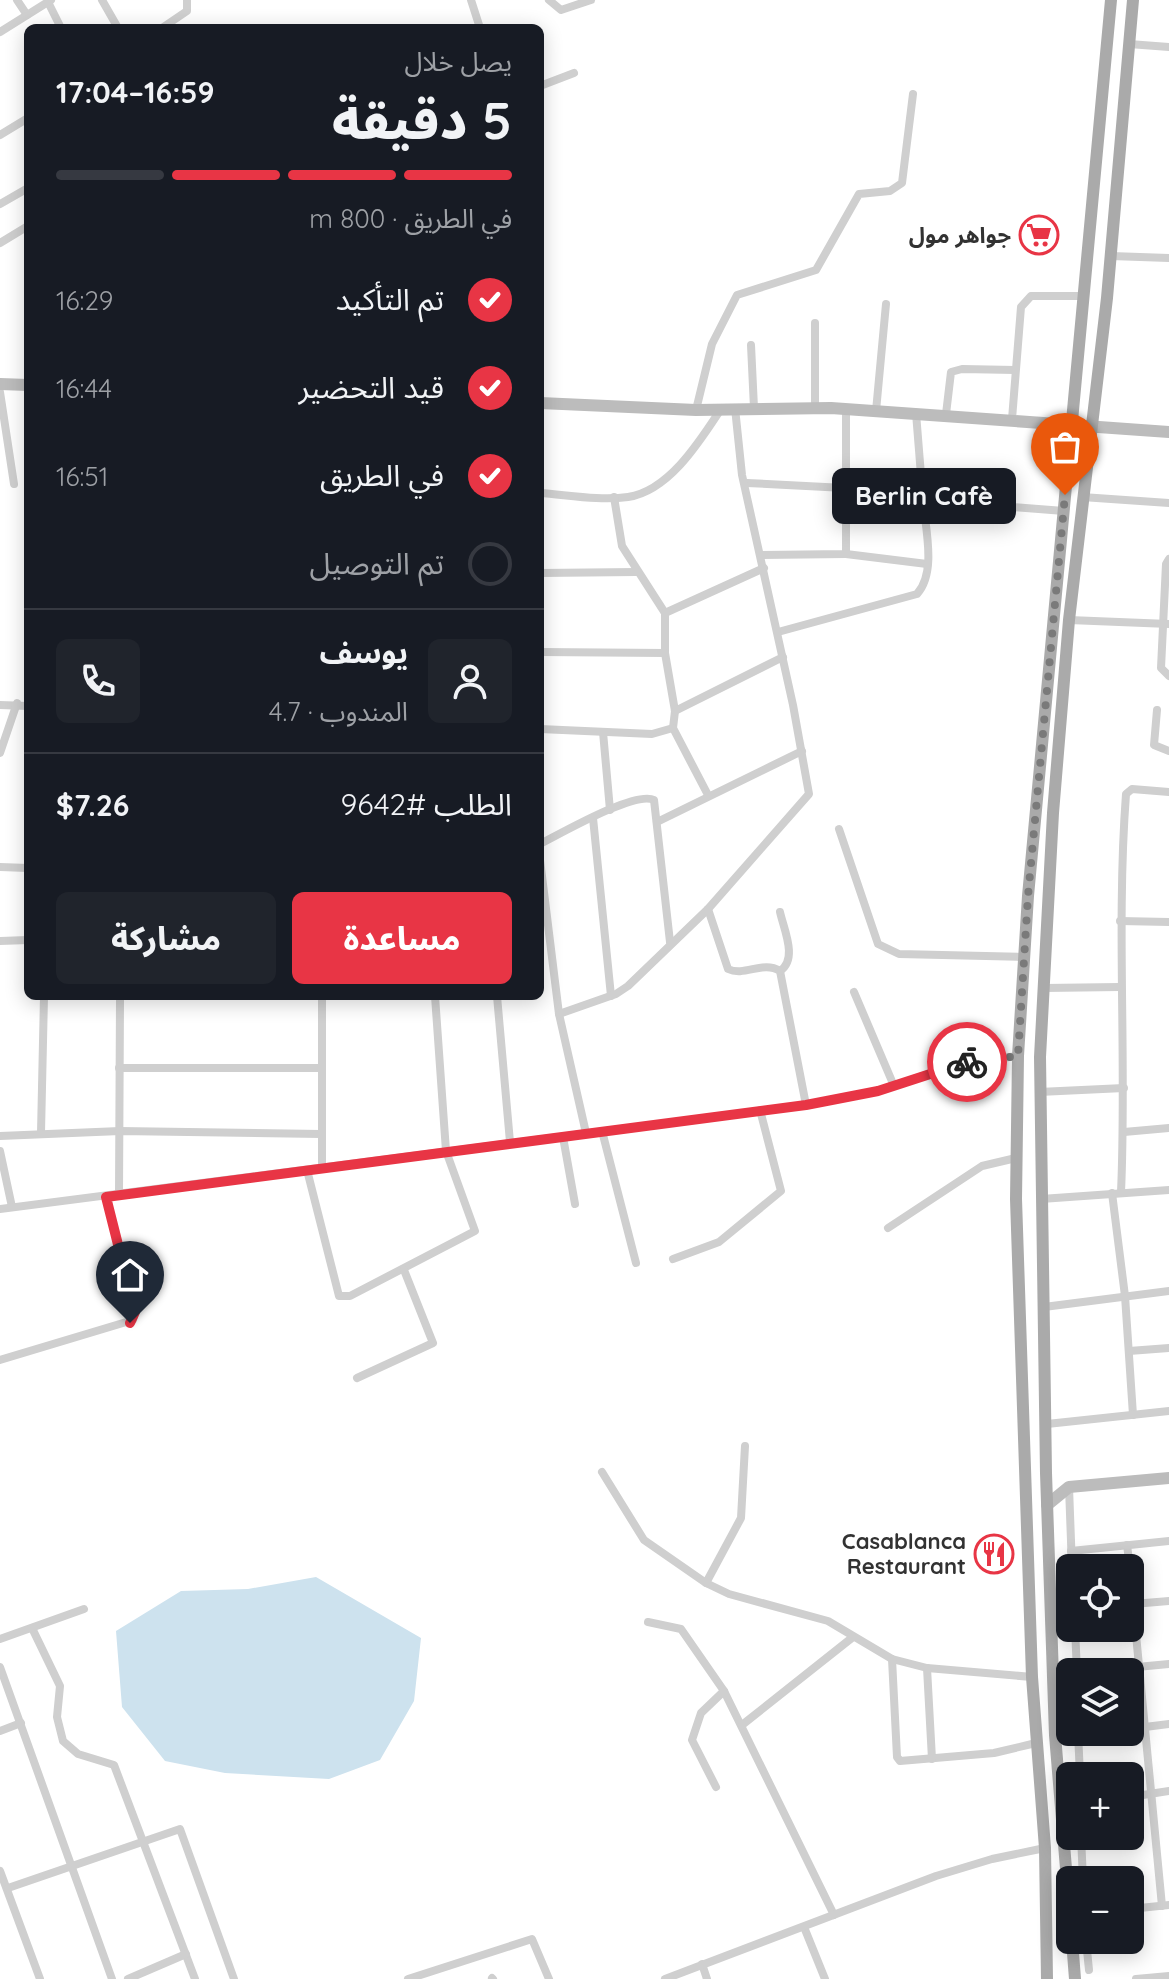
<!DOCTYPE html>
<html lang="ar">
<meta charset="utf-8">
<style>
:root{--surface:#171b24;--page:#20242c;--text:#f1f3f6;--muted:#9ea1a6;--line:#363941;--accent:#e83545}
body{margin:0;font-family:Quicksand,"Noto Sans Arabic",sans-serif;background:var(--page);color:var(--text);direction:rtl;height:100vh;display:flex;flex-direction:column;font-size:30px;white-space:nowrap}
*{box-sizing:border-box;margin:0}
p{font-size:26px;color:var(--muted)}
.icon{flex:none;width:44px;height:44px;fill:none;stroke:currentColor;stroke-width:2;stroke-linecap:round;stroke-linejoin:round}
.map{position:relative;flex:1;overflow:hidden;direction:ltr}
.side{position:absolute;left:24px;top:24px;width:520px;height:976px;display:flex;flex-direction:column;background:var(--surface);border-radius:12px;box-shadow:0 4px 20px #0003;direction:rtl}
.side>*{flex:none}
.buttons{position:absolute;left:1056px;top:1554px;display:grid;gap:16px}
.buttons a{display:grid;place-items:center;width:88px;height:88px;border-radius:12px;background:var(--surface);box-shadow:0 4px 20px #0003;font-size:40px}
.pin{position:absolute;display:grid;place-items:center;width:68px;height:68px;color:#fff;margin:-82px -34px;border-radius:50% 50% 50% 0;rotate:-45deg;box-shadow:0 0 8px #0007}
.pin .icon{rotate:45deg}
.courier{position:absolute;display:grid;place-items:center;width:80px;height:80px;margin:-40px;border:6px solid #e83545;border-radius:50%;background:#fff;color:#222;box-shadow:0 2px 10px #0007}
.bubble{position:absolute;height:56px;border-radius:12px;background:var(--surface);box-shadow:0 4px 20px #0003;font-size:26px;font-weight:800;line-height:56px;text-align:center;direction:rtl}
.summary em{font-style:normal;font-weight:800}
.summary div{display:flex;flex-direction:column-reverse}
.summary{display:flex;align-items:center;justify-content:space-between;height:136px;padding:0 32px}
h1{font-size:52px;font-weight:800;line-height:60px}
.bar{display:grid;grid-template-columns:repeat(4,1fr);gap:12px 8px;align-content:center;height:96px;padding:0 32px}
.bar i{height:10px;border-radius:6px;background:var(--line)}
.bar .on{background:var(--accent)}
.bar p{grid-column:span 4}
.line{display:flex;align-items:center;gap:20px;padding:0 32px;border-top:2px solid var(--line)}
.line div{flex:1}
.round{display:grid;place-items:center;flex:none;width:84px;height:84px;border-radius:12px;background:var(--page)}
ol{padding:0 32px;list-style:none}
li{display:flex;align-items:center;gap:24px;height:88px}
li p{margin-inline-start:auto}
li .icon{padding:8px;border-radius:50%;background:var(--accent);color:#fff;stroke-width:4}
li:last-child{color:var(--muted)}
li i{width:44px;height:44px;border:4px solid var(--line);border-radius:50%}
.button{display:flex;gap:16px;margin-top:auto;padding:16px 32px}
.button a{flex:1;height:92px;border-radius:12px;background:var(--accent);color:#fff;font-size:32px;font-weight:800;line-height:92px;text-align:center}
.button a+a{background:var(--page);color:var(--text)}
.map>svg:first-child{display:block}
</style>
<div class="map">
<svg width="1169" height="1979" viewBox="0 0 1169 1979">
<rect width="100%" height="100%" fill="#fff"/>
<!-- water -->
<polygon fill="#cde2ee" points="316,1577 421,1638 414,1701 380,1760 329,1779 225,1773 165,1761 122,1707 116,1631 181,1591 248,1589"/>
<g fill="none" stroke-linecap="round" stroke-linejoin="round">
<!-- street -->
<g stroke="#cfcfcf" stroke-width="8">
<polyline points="17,0 27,15"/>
<polyline points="102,0 118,28"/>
<polyline points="471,0 480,28"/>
<polyline points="549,0 561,10 591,0"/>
<polyline points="48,2 61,28"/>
<polyline points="162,28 187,11 187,0"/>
<polyline points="0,32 51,0"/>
<polyline points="1129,44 1169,47"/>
<polyline points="540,86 574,73"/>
<polyline points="0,135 28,118"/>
<polyline points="0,204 28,188"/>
<polyline points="0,243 28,226"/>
<polyline points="1111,256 1169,258"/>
<polyline points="751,345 754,408"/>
<polyline points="0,392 14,484"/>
<polyline points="815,408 815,323"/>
<polyline points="696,410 712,344 737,295 816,270 859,194 890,191 902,183 913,94"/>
<polyline points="876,411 886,304"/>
<polyline points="916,413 923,500"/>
<polyline points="946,414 951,372 962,369 1015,370"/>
<polyline points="1012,419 1021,307 1031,296 1085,296"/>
<polyline points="747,483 845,488"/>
<path d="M540,493C568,495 600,501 628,497C669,491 700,441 721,409"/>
<polyline points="614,497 622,546 665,613 665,653 675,711 673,728 708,795"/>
<polyline points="1082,497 1169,503"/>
<polyline points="846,554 927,564"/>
<polyline points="762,555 846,554 846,409"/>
<polyline points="1169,559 1166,564 1161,668 1169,676"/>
<polyline points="540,573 636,572"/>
<polyline points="665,613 764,568"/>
<polyline points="1069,620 1169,624"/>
<path d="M778,632L917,594C937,572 925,527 923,500L1064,511"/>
<polyline points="540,652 665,653"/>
<polyline points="0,705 28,706"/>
<polyline points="1157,710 1154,745 1169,751"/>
<polyline points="675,711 783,657"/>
<polyline points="540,729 652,734 673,728"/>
<polyline points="603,732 610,810"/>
<polyline points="0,753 17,703"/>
<polyline points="593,818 611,996"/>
<polyline points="657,822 802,751"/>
<polyline points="839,829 878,944 899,954 1024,957"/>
<path d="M540,844C560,834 636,790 654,800L670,942"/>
<polyline points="540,860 559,1014 586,1133"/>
<polyline points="0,867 28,868"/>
<path d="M708,909L728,969C745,977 763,960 780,971L806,1105"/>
<path d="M780,912C784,930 798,959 780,971"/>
<polyline points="1120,921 1169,922"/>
<polyline points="0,941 28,940"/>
<polyline points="1044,988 1120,987"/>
<polyline points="854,992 894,1086"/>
<polyline points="497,996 510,1142"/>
<polyline points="559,1014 616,994 628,986 708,909 809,794 793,705 742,475 735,408"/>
<polyline points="119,1068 322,1068"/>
<polyline points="1039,1092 1124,1088"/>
<polyline points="602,1131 636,1263"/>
<polyline points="1124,1132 1169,1128"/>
<polyline points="41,1133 44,996"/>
<polyline points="0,1136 120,1131 321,1134"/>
<polyline points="563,1137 575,1204"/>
<polyline points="0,1151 12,1207"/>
<polyline points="322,1168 322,996"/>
<polyline points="307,1170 339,1296 350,1296 475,1231 446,1151 435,996"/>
<path d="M1121,1192C1127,1059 1116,927 1126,794L1132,789L1169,792"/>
<polyline points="1112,1193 1125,1296 1133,1415"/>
<polyline points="119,1195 120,999"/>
<polyline points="1041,1199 1169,1190"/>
<polyline points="0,1209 806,1105 878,1091 961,1063 1018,1056"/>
<polyline points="888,1228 982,1166 1016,1158"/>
<polyline points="673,1259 719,1242 781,1191 760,1110"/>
<polyline points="1044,1307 1169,1291"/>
<polyline points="1129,1351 1169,1348"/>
<polyline points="0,1360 133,1320 135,1312 106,1197"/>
<polyline points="357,1378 433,1343 404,1270"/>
<polyline points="1047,1424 1169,1411"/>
<polyline points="602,1472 644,1540 706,1583 729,1594 828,1621 892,1659 927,1668 1032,1677"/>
<polyline points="1069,1487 1072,1568"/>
<polyline points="1127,1545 1130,1568"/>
<polyline points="1071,1551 1169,1541"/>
<polyline points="1130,1572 1162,1906"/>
<polyline points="706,1583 741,1518 745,1446"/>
<polyline points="1133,1604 1169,1601"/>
<polyline points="648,1622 681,1629 724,1691 834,1915"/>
<polyline points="32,1628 60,1686 57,1717 63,1741 78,1754 114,1765 195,1979"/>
<polyline points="1075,1628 1077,1672"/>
<polyline points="0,1639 84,1609"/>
<polyline points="892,1659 897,1757 900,1761 994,1753 1036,1743"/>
<polyline points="0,1667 112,1979"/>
<polyline points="927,1668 932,1759"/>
<polyline points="1084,1672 1169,1664"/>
<polyline points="742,1725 853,1637"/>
<polyline points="1145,1727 1169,1724"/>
<polyline points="0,1731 21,1723"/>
<polyline points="1078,1732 1080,1776"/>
<polyline points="716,1787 692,1740 701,1713 724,1691"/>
<polyline points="1130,1797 1169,1791"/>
<polyline points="1081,1836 1083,1880"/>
<polyline points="0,1871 40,1979"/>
<polyline points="8,1888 180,1829 234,1979"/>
<polyline points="1130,1909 1169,1905"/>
<polyline points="804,1927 825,1979"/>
<polyline points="1086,1940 1089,1970"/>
<polyline points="702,1964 707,1979"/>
<polyline points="492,1978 493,1979"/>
<polyline points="128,1979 186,1954"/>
<polyline points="408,1979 532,1939 549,1979"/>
<polyline points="665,1979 936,1876 992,1859 1045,1848"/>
<polyline points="1136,1979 1169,1976"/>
</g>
<!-- secondary -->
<g stroke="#bcbcbc" stroke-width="12">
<polyline points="0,384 28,385"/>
<polyline points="540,403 696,410 831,408 1169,432"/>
<polyline points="1047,1505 1069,1487 1169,1478"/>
</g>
<!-- primary -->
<g stroke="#aaa" stroke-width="12">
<polyline points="1070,1917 1055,1735 1046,1473 1040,1057 1053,813 1069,620 1107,298 1133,0"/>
<polyline points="1072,1940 1075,1979"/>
<polyline points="1047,1979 1045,1848 1032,1677 1016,1199 1018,1056 1028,896 1111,0"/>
</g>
</g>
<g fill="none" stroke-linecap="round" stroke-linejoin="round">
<!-- done -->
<polyline stroke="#7a7a7a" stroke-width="8" stroke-dasharray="0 14.4" points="967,1062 1018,1056 1028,896 1065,495"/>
<!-- route -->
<polyline stroke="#e83545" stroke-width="10" points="130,1323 135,1312 106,1197 806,1105 878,1091 967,1062"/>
</g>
<!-- icons -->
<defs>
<symbol id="supermarket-ring" viewBox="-11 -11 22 22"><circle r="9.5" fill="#fff" stroke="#e83545" stroke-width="1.5"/><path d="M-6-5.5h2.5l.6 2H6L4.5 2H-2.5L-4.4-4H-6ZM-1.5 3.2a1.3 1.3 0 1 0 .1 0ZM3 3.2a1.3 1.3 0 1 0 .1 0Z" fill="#e83545"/></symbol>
<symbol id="restaurant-ring" viewBox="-11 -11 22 22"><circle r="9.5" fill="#fff" stroke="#e83545" stroke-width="1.5"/><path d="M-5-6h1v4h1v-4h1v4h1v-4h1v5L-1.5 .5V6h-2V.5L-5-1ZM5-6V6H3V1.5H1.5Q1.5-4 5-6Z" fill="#e83545"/></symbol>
</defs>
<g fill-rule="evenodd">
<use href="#supermarket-ring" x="1017" y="213" width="44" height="44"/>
<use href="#restaurant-ring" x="972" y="1532" width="44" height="44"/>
</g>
<g text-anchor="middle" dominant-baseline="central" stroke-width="8" stroke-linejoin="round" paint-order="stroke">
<!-- poi labels -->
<g font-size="22" font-weight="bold" fill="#323232" stroke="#fff" text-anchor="end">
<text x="1011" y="235">جواهر مول</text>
<text x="966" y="1541">Casablanca<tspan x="966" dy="25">Restaurant</tspan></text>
</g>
</g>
</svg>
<div class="buttons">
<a><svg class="icon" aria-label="locate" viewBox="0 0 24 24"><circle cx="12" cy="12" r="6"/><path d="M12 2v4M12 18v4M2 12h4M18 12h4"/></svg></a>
<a><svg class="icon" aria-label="layers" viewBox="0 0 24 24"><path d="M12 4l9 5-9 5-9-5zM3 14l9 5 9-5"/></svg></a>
<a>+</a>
<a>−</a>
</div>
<div class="pin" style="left:1065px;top:495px;background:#ea580c"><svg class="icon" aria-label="bag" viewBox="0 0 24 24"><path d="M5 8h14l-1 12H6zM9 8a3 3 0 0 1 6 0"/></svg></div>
<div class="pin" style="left:130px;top:1323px;background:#1f2937"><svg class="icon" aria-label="home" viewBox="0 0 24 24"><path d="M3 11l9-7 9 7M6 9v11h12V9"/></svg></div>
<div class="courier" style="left:967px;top:1062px"><svg class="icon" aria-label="bike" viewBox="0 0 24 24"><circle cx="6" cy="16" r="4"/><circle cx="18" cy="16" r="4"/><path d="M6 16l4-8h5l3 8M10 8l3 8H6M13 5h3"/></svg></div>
<div class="bubble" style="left:832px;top:468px;width:184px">Berlin Cafè</div>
<section class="side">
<div class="summary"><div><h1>5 دقيقة</h1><p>يصل خلال</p></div><em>16:59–17:04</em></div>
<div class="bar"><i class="on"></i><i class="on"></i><i class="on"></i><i></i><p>في الطريق · 800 m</p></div>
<ol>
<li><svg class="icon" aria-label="check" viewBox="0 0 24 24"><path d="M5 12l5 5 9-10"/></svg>تم التأكيد<p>16:29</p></li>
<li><svg class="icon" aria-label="check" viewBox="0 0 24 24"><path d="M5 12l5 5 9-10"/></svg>قيد التحضير<p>16:44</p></li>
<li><svg class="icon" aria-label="check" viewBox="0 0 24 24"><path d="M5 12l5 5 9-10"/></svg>في الطريق<p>16:51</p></li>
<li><i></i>تم التوصيل</li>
</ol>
<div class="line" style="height:144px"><a class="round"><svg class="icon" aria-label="person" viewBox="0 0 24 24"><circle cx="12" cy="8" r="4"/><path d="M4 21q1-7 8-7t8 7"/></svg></a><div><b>يوسف</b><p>المندوب · 4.7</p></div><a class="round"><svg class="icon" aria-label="phone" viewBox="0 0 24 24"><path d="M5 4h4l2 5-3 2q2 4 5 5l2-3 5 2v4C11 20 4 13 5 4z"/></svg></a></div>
<div class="line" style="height:104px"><div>الطلب #9642</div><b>$7.26</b></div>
<div class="button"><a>مساعدة</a><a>مشاركة</a></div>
</section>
</div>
